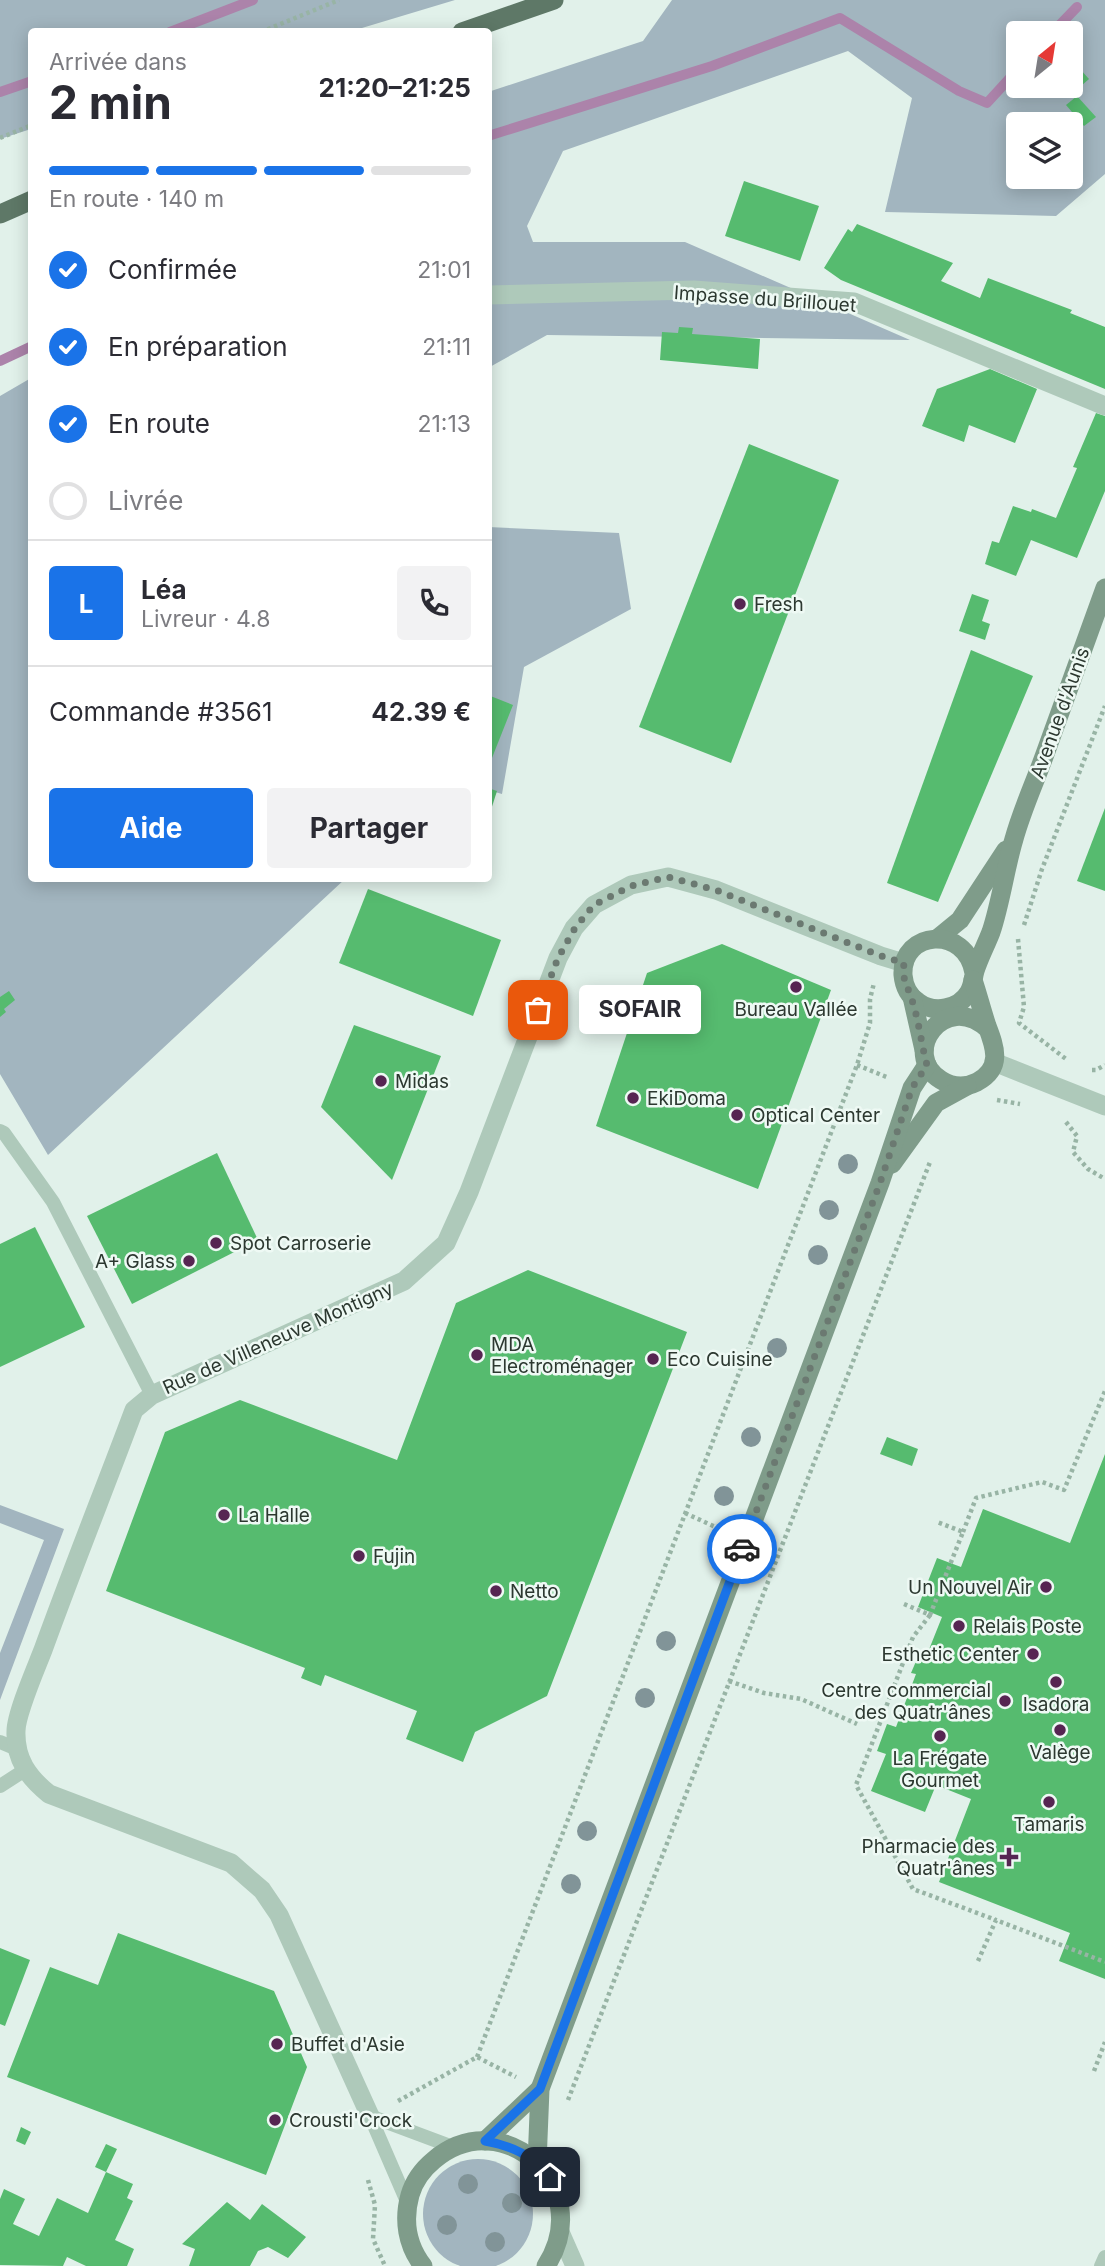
<!DOCTYPE html>
<html lang="fr">
<meta charset="utf-8">
<style>
:root{--surface:#fff;--page:#f2f2f3;--text:#2b2b33;--muted:#7c7c81;--line:#e1e1e2;--accent:#1a73e8}
body{margin:0;font-family:Inter,sans-serif;background:var(--page);color:var(--text);height:100vh;display:flex;flex-direction:column;font-size:26px;white-space:nowrap}
*{box-sizing:border-box;margin:0}
p{font-size:23px;color:var(--muted)}
.icon{flex:none;width:38px;height:38px;fill:none;stroke:currentColor;stroke-width:2;stroke-linecap:round;stroke-linejoin:round}
.map{position:relative;flex:1;overflow:hidden}
.side{position:absolute;left:28px;top:28px;width:464px;height:854px;display:flex;flex-direction:column;background:var(--surface);border-radius:7px;box-shadow:0 4px 18px #0003}
.side>*{flex:none}
.needle{width:46px;rotate:30deg}
.buttons{position:absolute;left:1006px;top:21px;display:grid;gap:14px}
.buttons a{display:grid;place-items:center;width:77px;height:77px;border-radius:7px;background:var(--surface);box-shadow:0 4px 18px #0003;font-size:35px}
.pin{position:absolute;display:grid;place-items:center;width:60px;height:60px;color:#fff;margin:-30px;border-radius:14px;box-shadow:0 4px 10px #0006}
.courier{position:absolute;display:grid;place-items:center;width:70px;height:70px;margin:-35px;border:5px solid #1a73e8;border-radius:50%;background:#fff;color:#222;box-shadow:0 2px 9px #0007}
.bubble{position:absolute;height:49px;border-radius:7px;background:var(--surface);box-shadow:0 4px 18px #0003;font-size:23px;font-weight:700;line-height:49px;text-align:center}
.head em{font-style:normal;font-weight:700}
.head div{display:flex;flex-direction:column-reverse}
.head{display:flex;align-items:center;justify-content:space-between;height:119px;padding:0 21px}
h1{font-size:46px;font-weight:700;line-height:52px}
.bar{display:grid;grid-template-columns:repeat(4,1fr);gap:10px 7px;align-content:center;height:84px;padding:0 21px}
.bar i{height:9px;border-radius:5px;background:var(--line)}
.bar .current{background:var(--accent)}
.bar p{grid-column:span 4}
.line{display:flex;align-items:center;gap:18px;padding:0 21px;border-top:2px solid var(--line)}
.line div{flex:1}
.round{display:grid;place-items:center;flex:none;width:74px;height:74px;border-radius:7px;background:var(--page)}
ol{padding:0 21px;list-style:none}
li{display:flex;align-items:center;gap:21px;height:77px}
li p{margin-inline-start:auto}
li .icon{padding:7px;border-radius:50%;background:var(--accent);color:#fff;stroke-width:4}
li:last-child{color:var(--muted)}
li i{width:38px;height:38px;border:4px solid var(--line);border-radius:50%}
.cta{display:flex;gap:14px;margin-top:auto;padding:14px 21px}
.cta a{flex:1;height:80px;border-radius:7px;background:var(--accent);color:#fff;font-size:28px;font-weight:700;line-height:80px;text-align:center}
.cta a+a{background:var(--page);color:var(--text)}
.map>svg:first-child{display:block}
</style>
<div class="map">
<svg width="1105" height="2266" viewBox="0 0 1105 2266">
<rect width="100%" height="100%" fill="#e1f1ea"/>
<!-- green -->
<g fill="#a2b5bf" fill-rule="evenodd">
<polygon points="0,0 455,0 352,31 32,32 31,129 0,139"/>
<path d="M672,0H1105V174L1056,216L885,212L912,98L848,51L563,151L527,226L533,242H685L910,340L547,335L488,368V92L643,41ZM1018,33H1071V86H1018ZM1018,124H1071V177H1018Z"/>
<polygon points="31,378 32,878 345,879 48,1155 0,1074 0,396"/>
<polygon points="488,527 619,533 631,609 524,667 502,794 488,790"/>
<polygon points="0,1505 64,1529 0,1700 0,1653 44,1540 0,1523"/>
<circle cx="478" cy="2214" r="55"/>
</g>
<g fill="none" stroke-linecap="round" stroke-linejoin="round">
<!-- stream -->
<g stroke="#ac83aa" stroke-width="10">
<polyline points="170,32 253,0"/>
<polyline points="1052,33 1077,7"/>
<polyline points="0,92 32,81"/>
<polyline points="488,136 712,66 840,18 959,91 987,103 1018,69"/>
<polyline points="0,361 32,346"/>
</g>
</g>
<!-- building -->
<g fill="#56bb6f">
<polygon points="1080,69 1089,79 1081,86 1072,76"/>
<polygon points="1077,96 1096,117 1084,126 1066,105"/>
<polygon points="744,181 819,206 800,261 725,236"/>
<polygon points="857,224 953,263 941,281 980,298 988,278 1072,310 1070,313 1105,327 1105,389 841,280 824,268 848,229 852,232"/>
<polygon points="679,327 693,328 692,334 760,339 758,369 660,360 662,332 678,333"/>
<polygon points="990,369 1037,389 1015,443 969,425 964,442 922,426 937,389"/>
<polygon points="1096,413 1105,416 1105,491 1077,558 1031,540 1016,576 985,564 992,541 999,543 1013,506 1031,512 1032,509 1056,518 1077,468 1073,467"/>
<polygon points="749,444 839,480 731,763 639,727"/>
<polygon points="972,594 989,600 982,621 990,624 985,640 959,631"/>
<polygon points="971,650 1033,676 938,902 887,883"/>
<polygon points="488,695 513,705 488,768"/>
<polygon points="488,788 497,791 489,816 488,815"/>
<polygon points="1105,808 1105,891 1077,881"/>
<polygon points="368,889 501,940 473,1016 339,963"/>
<polygon points="722,944 831,990 758,1189 596,1126 647,973"/>
<polygon points="9,991 15,1000 4,1009 6,1012 0,1017 0,997"/>
<polygon points="354,1025 441,1056 392,1180 321,1107"/>
<polygon points="217,1153 258,1240 132,1304 87,1216"/>
<polygon points="35,1227 85,1327 0,1367 0,1244"/>
<polygon points="528,1270 687,1332 547,1696 475,1732 463,1762 406,1739 417,1711 325,1675 321,1686 301,1678 305,1668 106,1591 165,1432 240,1400 397,1460 456,1303"/>
<polygon points="887,1437 918,1449 912,1466 880,1454"/>
<polygon points="1105,1454 1105,1979 1059,1961 1070,1933 939,1882 971,1799 936,1785 925,1812 871,1791 886,1754 877,1751 887,1724 896,1727 916,1674 911,1673 917,1659 924,1662 942,1617 918,1607 937,1558 961,1567 983,1509 1070,1543"/>
<polygon points="118,1933 274,1991 307,2067 266,2175 7,2077 50,1967 98,1985"/>
<polygon points="0,1948 30,1960 5,2026 0,2024"/>
<polygon points="21,2127 31,2132 25,2145 16,2141"/>
<polygon points="106,2144 117,2149 106,2172 133,2184 127,2198 133,2201 115,2240 134,2249 127,2266 86,2266 67,2257 63,2266 0,2265 0,2199 4,2189 25,2199 13,2224 39,2236 57,2198 88,2213 106,2172 95,2167"/>
<polygon points="227,2202 250,2220 262,2204 306,2237 288,2258 268,2247 258,2251 250,2266 189,2266 195,2249 182,2244"/>
</g>
<g fill="none" stroke-linecap="round" stroke-linejoin="round">
<!-- path -->
<g stroke="#98b4a5" stroke-width="4.5" stroke-dasharray="3.5 3.5" stroke-linecap="butt">
<polyline points="261,32 339,0"/>
<polyline points="0,138 32,125"/>
<polyline points="1024,925 1042,869 1105,706"/>
<polyline points="1018,939 1024,1007 1019,1023 1066,1059"/>
<polyline points="857,1065 889,1078"/>
<polyline points="1092,1070 1096,1070 1105,1065"/>
<polyline points="997,1100 1020,1104"/>
<polyline points="1066,1122 1077,1136 1073,1152 1088,1169 1105,1179"/>
<polyline points="685,1513 722,1530"/>
<polyline points="963,1532 976,1498 1042,1482 1064,1490 1105,1391"/>
<polyline points="904,1604 930,1615 963,1532 937,1522"/>
<polyline points="930,1615 913,1637 856,1785 913,1889 996,1920"/>
<polyline points="729,1681 764,1693 801,1699 857,1724"/>
<polyline points="978,1961 996,1920 1105,1962"/>
<polyline points="477,2057 857,1065 870,1023 870,999 874,983"/>
<polyline points="1094,2071 1105,2042"/>
<polyline points="568,2100 930,1162"/>
<polyline points="398,2101 477,2057 516,2077"/>
<polyline points="368,2180 375,2205 373,2239 385,2266"/>
</g>
<!-- service -->
<g stroke="#aec9ba" stroke-width="14">
<polyline points="0,1131 4,1133 53,1202 152,1395"/>
<polyline points="0,1742 17,1749"/>
<polyline points="0,1786 25,1770"/>
<polyline points="370,2116 408,2204"/>
<polyline points="370,2116 453,2147"/>
<polyline points="1101,2266 1105,2257"/>
</g>
<!-- minor -->
<g stroke="#aec9ba" stroke-width="19">
<polyline points="488,295 694,290 854,302 1105,406"/>
<polyline points="994,1062 1105,1106"/>
<path d="M370,2116L279,1915L262,1890L231,1863L49,1794C28,1777 15,1759 16,1731C16,1714 36,1668 43,1650C72,1570 104,1490 134,1410L152,1395L404,1281L446,1243L469,1192L558,958L574,928L594,905L631,885L668,877L716,890L881,956L904,963"/>
<polyline points="560,2232 575,2266"/>
</g>
<!-- secondary -->
<g stroke="#7f9c8a" stroke-width="19">
<polyline points="938,938 960,920 1006,850"/>
<path d="M974,973C966,925 901,930 903,975C904,986 909,996 918,1002C934,1014 959,1009 969,992C973,985 973,978 975,971C979,958 986,945 991,932C1001,902 1005,869 1014,839C1022,810 1035,782 1045,754C1065,698 1085,643 1105,588"/>
<path d="M973,980C978,995 982,1011 987,1026C995,1047 1003,1068 977,1082C965,1088 952,1087 941,1080C899,1054 944,989 988,1029"/>
<polyline points="912,997 924,1050"/>
<polyline points="892,1164 936,1103 967,1086"/>
<polyline points="485,2141 540,2089"/>
<polyline points="537,2163 540,2089 880,1183 912,1088 927,1065"/>
<path d="M423,2266C407,2245 403,2220 410,2195C414,2181 423,2169 434,2160C503,2102 597,2187 546,2266"/>
</g>
<!-- primary -->
<g stroke="#5e7867" stroke-width="19">
<polyline points="462,32 554,0"/>
<polyline points="0,214 32,200"/>
</g>
</g>
<!-- trees -->
<g fill="#819498">
<circle cx="848" cy="1164" r="10"/>
<circle cx="829" cy="1210" r="10"/>
<circle cx="818" cy="1255" r="10"/>
<circle cx="777" cy="1348" r="10"/>
<circle cx="751" cy="1437" r="10"/>
<circle cx="724" cy="1496" r="10"/>
<circle cx="666" cy="1641" r="10"/>
<circle cx="645" cy="1698" r="10"/>
<circle cx="587" cy="1831" r="10"/>
<circle cx="571" cy="1884" r="10"/>
<circle cx="468" cy="2184" r="10"/>
<circle cx="512" cy="2203" r="10"/>
<circle cx="447" cy="2225" r="10"/>
<circle cx="495" cy="2242" r="10"/>
</g>
<g fill="none" stroke-linecap="round" stroke-linejoin="round">
<!-- done -->
<path stroke="#6b7971" stroke-width="7" stroke-dasharray="0 12.6" d="M538,1010L558,958L575,928L594,905L631,886L668,877L716,890L881,956L904,963C902,981 907,984 912,1000C919,1021 921,1043 927,1065L912,1088L880,1183L742,1549"/>
<!-- route -->
<path stroke="#1a73e8" stroke-width="9" d="M550,2177C531,2155 513,2146 485,2141L540,2089L742,1549"/>
</g>
<!-- markers -->
<g fill="#562552" stroke="#eef9f4" stroke-width="2.5">
<circle cx="740" cy="604" r="7"/>
<circle cx="796" cy="987" r="7"/>
<circle cx="381" cy="1081" r="7"/>
<circle cx="633" cy="1098" r="7"/>
<circle cx="737" cy="1115" r="7"/>
<circle cx="216" cy="1243" r="7"/>
<circle cx="189" cy="1261" r="7"/>
<circle cx="477" cy="1355" r="7"/>
<circle cx="653" cy="1359" r="7"/>
<circle cx="224" cy="1515" r="7"/>
<circle cx="359" cy="1556" r="7"/>
<circle cx="1046" cy="1587" r="7"/>
<circle cx="496" cy="1591" r="7"/>
<circle cx="959" cy="1626" r="7"/>
<circle cx="1033" cy="1654" r="7"/>
<circle cx="1056" cy="1682" r="7"/>
<circle cx="1005" cy="1701" r="7"/>
<circle cx="1060" cy="1730" r="7"/>
<circle cx="940" cy="1736" r="7"/>
<circle cx="1049" cy="1802" r="7"/>
<path d="M1005.5 1846.5h7v7h7v7h-7v7h-7v-7h-7v-7h7z"/>
<circle cx="277" cy="2044" r="7"/>
<circle cx="275" cy="2120" r="7"/>
</g>
<g text-anchor="middle" dominant-baseline="central" stroke-width="5" stroke-linejoin="round" paint-order="stroke">
<!-- street labels -->
<g font-size="19" fill="#2c3830" stroke="#eef9f4">
<text transform="translate(765 299) rotate(4)">Impasse du Brillouet</text>
<text transform="translate(1060 713) rotate(-70)">Avenue d'Aunis</text>
<text transform="translate(278 1338) rotate(-24)">Rue de Villeneuve Montigny</text>
</g>
<!-- poi labels -->
<g font-size="19" fill="#2c3830" stroke="#eef9f4" text-anchor="start">
<text x="754" y="604">Fresh</text>
<text x="796" y="1009" text-anchor="middle">Bureau Vallée</text>
<text x="395" y="1081">Midas</text>
<text x="647" y="1098">EkiDoma</text>
<text x="751" y="1115">Optical Center</text>
<text x="230" y="1243">Spot Carroserie</text>
<text x="175" y="1261" text-anchor="end">A+ Glass</text>
<text x="491" y="1344">MDA<tspan x="491" dy="22">Electroménager</tspan></text>
<text x="667" y="1359">Eco Cuisine</text>
<text x="238" y="1515">La Halle</text>
<text x="373" y="1556">Fujin</text>
<text x="1032" y="1587" text-anchor="end">Un Nouvel Air</text>
<text x="510" y="1591">Netto</text>
<text x="973" y="1626">Relais Poste</text>
<text x="1019" y="1654" text-anchor="end">Esthetic Center</text>
<text x="991" y="1690" text-anchor="end">Centre commercial<tspan x="991" dy="22">des Quatr'ânes</tspan></text>
<text x="1056" y="1704" text-anchor="middle">Isadora</text>
<text x="1060" y="1752" text-anchor="middle">Valège</text>
<text x="940" y="1758" text-anchor="middle">La Frégate<tspan x="940" dy="22">Gourmet</tspan></text>
<text x="1049" y="1824" text-anchor="middle">Tamaris</text>
<text x="995" y="1846" text-anchor="end">Pharmacie des<tspan x="995" dy="22">Quatr'ânes</tspan></text>
<text x="291" y="2044">Buffet d'Asie</text>
<text x="289" y="2120">Crousti'Crock</text>
</g>
</g>
</svg>
<div class="buttons">
<a><svg class="needle" viewBox="-14 -14 28 28"><path d="M0-13l5 13h-10z" fill="#e53935"/><path d="M0 13l5-13h-10z" fill="#7c7c81"/></svg></a>
<a><svg class="icon" aria-label="layers" viewBox="0 0 24 24"><path d="M12 4l9 5-9 5-9-5zM3 14l9 5 9-5"/></svg></a>
</div>
<div class="pin" style="left:538px;top:1010px;background:#ea580c"><svg class="icon" aria-label="bag" viewBox="0 0 24 24"><path d="M5 8h14l-1 12H6zM9 8a3 3 0 0 1 6 0"/></svg></div>
<div class="pin" style="left:550px;top:2177px;background:#1f2937"><svg class="icon" aria-label="home" viewBox="0 0 24 24"><path d="M3 11l9-7 9 7M6 9v11h12V9"/></svg></div>
<div class="courier" style="left:742px;top:1549px"><svg class="icon" aria-label="car" viewBox="0 0 24 24"><path d="M5 17H2v-5l4-1 3-4h7l3 4 3 1v5h-3M9 17h6M6 11h13"/><circle cx="7" cy="17" r="2"/><circle cx="17" cy="17" r="2"/></svg></div>
<div class="bubble" style="left:579px;top:985px;width:122px">SOFAIR</div>
<section class="side">
<div class="head"><div><h1>2 min</h1><p>Arrivée dans</p></div><em>21:20–21:25</em></div>
<div class="bar"><i class="current"></i><i class="current"></i><i class="current"></i><i></i><p>En route · 140 m</p></div>
<ol>
<li><svg class="icon" aria-label="check" viewBox="0 0 24 24"><path d="M5 12l5 5 9-10"/></svg>Confirmée<p>21:01</p></li>
<li><svg class="icon" aria-label="check" viewBox="0 0 24 24"><path d="M5 12l5 5 9-10"/></svg>En préparation<p>21:11</p></li>
<li><svg class="icon" aria-label="check" viewBox="0 0 24 24"><path d="M5 12l5 5 9-10"/></svg>En route<p>21:13</p></li>
<li><i></i>Livrée</li>
</ol>
<div class="line" style="height:126px"><b class="round" style="background:var(--accent);color:#fff">L</b><div><b>Léa</b><p>Livreur · 4.8</p></div><a class="round"><svg class="icon" aria-label="phone" viewBox="0 0 24 24"><path d="M5 4h4l2 5-3 2q2 4 5 5l2-3 5 2v4C11 20 4 13 5 4z"/></svg></a></div>
<div class="line" style="height:91px"><div>Commande #3561</div><b>42.39 €</b></div>
<div class="cta"><a>Aide</a><a>Partager</a></div>
</section>
</div>
